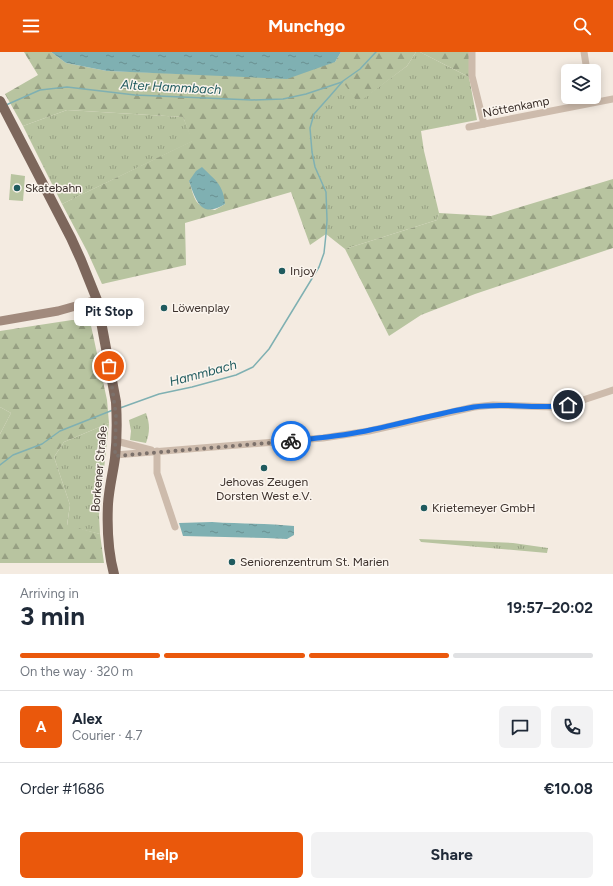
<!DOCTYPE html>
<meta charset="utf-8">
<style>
:root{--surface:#fff;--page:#f2f2f3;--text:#1f2937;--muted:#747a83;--line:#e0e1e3;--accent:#ea580c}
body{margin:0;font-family:Figtree,sans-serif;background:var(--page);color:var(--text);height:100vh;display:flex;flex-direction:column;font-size:15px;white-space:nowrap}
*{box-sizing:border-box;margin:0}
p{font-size:13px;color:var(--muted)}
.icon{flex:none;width:22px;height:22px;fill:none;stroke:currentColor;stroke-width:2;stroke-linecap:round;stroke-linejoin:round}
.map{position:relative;height:522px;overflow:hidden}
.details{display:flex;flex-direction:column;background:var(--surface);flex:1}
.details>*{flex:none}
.buttons{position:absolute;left:561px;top:12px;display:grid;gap:8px}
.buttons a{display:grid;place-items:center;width:40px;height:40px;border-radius:6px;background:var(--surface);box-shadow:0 2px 10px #0003;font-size:20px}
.pin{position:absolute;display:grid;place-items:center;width:34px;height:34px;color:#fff;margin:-17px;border:2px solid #fff;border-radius:50%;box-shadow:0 1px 4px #0007}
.courier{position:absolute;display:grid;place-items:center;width:40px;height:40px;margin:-20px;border:3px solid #1a73e8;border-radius:50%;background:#fff;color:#222;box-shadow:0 1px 5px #0007}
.bubble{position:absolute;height:28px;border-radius:6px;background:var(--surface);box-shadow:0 2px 10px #0003;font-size:13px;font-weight:700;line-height:28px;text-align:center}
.headline em{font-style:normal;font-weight:700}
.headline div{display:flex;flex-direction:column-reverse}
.headline{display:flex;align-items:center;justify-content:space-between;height:68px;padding:0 20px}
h1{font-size:26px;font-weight:700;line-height:30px}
.bar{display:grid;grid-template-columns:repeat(4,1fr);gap:6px 4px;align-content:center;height:48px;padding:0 20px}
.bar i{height:5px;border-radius:3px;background:var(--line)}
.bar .current{background:var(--accent)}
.bar p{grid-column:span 4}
.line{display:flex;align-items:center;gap:10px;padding:0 20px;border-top:1px solid var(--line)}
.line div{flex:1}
.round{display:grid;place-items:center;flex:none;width:42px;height:42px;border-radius:6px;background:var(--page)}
.cta{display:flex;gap:8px;margin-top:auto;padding:8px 20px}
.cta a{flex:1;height:46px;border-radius:6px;background:var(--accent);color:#fff;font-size:16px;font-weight:700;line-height:46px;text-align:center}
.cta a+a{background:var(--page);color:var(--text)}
header{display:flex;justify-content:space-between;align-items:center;height:52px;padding:0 20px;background:var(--accent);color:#fff;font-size:18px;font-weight:700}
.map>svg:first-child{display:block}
</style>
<header><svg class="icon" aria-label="menu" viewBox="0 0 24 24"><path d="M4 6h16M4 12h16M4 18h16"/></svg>Munchgo<svg class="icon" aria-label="search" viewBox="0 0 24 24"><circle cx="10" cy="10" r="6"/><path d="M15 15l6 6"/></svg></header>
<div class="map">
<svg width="613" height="522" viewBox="0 0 613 522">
<defs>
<pattern id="grass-tufts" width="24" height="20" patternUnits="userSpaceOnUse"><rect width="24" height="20" fill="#b8c4a0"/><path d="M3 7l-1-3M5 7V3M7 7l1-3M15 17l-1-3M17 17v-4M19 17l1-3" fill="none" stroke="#97a083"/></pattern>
<pattern id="forest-firs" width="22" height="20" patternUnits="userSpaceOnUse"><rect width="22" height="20" fill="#b8c4a0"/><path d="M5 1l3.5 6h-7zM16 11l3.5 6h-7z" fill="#97a083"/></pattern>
<pattern id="water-ripples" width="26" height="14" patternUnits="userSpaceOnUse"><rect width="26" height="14" fill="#7fb0b2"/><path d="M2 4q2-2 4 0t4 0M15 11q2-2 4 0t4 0" fill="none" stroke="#699091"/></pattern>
</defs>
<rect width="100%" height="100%" fill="#f4ebe1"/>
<!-- grass -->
<g fill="url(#grass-tufts)">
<polygon points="416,0 420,0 469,25 477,68 421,79 424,99 439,161 437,168 345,197 326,182 327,168 326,140 315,115 312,100 310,76 314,62 343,29 358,50 407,14"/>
<polygon points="67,58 183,65 193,89 62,152 23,74"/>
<path d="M146,361C150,372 150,380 146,391L130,388L131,379L129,368Z"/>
<polygon points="109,371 99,463 100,482 67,474 70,453 54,405 64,390"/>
<polygon points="419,487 513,491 548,496 547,501 421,490"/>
</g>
<!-- forest -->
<g fill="url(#forest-firs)" fill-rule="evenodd">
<path d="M24,0H51L66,11L107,19L192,22L335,10L341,0H416L407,14L358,51L343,30L314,62L310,76L312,100L315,115L326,140L327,168L326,182L310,193L291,140L185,171L186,213L102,232L87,199L62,152L192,89L183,65L67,58L23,74L5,42L38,23ZM189,129L225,152L215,158C194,155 195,147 189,129Z"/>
<polygon points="420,0 469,0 469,25"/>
<polygon points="613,127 613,196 475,242 421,263 389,284 345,197 437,168 439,161 491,164"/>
<polygon points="72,268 90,269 107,348 109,371 64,390 54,405 70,453 67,473 100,482 104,511 0,511 0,382 11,361 0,355 0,279"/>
</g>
<!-- pitch -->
<g fill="#b8c4a0">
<polygon points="11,122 25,124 23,149 9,148"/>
<polygon points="0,355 11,361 0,382"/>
</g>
<!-- water -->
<g fill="url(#water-ripples)">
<polygon points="51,0 341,0 335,10 287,27 107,19 66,11"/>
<path d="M202,115C216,129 223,132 225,152C201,167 196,149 189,129L196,119Z"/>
<path d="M212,470C239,472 267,471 294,474V483L287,487L266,486L183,484L179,471Z"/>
</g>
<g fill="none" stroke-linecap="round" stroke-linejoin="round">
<!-- stream -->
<g stroke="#7fb0b2" stroke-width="1.5">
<polyline points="6,53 40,38 67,35 135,43 252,48 283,47 306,42 342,30"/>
<polyline points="120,356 159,342 192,335 236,323 253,315 269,297 319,215 324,201 326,182 327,168 326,140 315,115 312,100 310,76 314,62 330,44 343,29 360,17 376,0"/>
<polyline points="0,413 13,403 42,392 60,379 113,358"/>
</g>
<!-- street -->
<g stroke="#cdbbac" stroke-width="7">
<polyline points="472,0 472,24 484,72"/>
<polyline points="584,0 587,19"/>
<polyline points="469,75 613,47"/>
<polyline points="116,389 151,398"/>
<polyline points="157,399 157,421 175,475"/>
<polyline points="115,403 323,386 369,379 474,355 493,353 553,355 574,351 613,338"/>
</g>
<!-- secondary -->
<polyline stroke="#a18a7d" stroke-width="9" points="0,269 58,259 97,248"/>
<!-- primary -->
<path stroke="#7d675c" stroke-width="10" d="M0,49L71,186L81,208L97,248L116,350C117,368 117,388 115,406C113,421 109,436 108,452C107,474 108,500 114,522"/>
</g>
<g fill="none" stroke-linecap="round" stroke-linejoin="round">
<!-- done -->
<polyline stroke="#7c716b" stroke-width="4" stroke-dasharray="0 7.2" points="109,314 116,363 115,404 291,389"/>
<!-- route -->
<path stroke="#1a73e8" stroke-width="5" d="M291,389C317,386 344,384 370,378C404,371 439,361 474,355C505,350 536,358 568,353"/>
</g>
<!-- markers -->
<g fill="#1f5a5e" stroke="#fbf5ee" stroke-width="1.5">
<circle cx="17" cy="136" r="4"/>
<circle cx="282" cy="219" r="4"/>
<circle cx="164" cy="256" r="4"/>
<circle cx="264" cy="416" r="4"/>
<circle cx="424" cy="456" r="4"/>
<circle cx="232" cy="510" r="4"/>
</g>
<g text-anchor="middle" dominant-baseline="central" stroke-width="3" stroke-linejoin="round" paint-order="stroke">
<!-- street labels -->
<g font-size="12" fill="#3b302b" stroke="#fbf5ee">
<text transform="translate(516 55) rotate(-11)">Nöttenkamp</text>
<text transform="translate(99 417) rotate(-85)">Borkener Straße</text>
</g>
<!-- poi labels -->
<g font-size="12" fill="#3b302b" stroke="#fbf5ee" text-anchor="start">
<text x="25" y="136">Skatebahn</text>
<text x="290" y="219">Injoy</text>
<text x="172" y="256">Löwenplay</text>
<text x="264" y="430" text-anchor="middle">Jehovas Zeugen<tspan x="264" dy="14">Dorsten West e.V.</tspan></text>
<text x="432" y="456">Krietemeyer GmbH</text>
<text x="240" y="510">Seniorenzentrum St. Marien</text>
</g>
<!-- water labels -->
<g font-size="13" font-style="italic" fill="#1f5a5e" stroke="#fbf5ee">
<text transform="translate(171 35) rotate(3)">Alter Hammbach</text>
<text transform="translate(203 321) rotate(-15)">Hammbach</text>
</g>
</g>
</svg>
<div class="buttons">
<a><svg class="icon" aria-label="layers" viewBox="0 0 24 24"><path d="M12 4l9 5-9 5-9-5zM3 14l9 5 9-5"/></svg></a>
</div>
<div class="pin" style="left:109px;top:314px;background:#ea580c"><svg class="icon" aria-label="bag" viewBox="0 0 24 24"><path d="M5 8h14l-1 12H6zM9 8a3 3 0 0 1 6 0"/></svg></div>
<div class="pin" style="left:568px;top:353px;background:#1f2937"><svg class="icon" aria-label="home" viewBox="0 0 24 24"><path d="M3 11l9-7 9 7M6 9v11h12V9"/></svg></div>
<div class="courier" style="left:291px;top:389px"><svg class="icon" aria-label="bike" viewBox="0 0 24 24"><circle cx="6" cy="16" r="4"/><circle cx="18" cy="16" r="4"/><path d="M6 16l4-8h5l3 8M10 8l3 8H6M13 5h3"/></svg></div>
<div class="bubble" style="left:74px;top:246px;width:70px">Pit Stop</div>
</div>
<section class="details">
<div class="headline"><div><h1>3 min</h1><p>Arriving in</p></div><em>19:57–20:02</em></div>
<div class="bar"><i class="current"></i><i class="current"></i><i class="current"></i><i></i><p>On the way · 320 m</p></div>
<div class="line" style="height:72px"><b class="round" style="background:var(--accent);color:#fff">A</b><div><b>Alex</b><p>Courier · 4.7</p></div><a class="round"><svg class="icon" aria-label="chat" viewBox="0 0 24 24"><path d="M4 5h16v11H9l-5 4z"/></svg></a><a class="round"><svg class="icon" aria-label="phone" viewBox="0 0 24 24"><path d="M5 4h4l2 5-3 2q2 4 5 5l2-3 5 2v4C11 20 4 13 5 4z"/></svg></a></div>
<div class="line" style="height:52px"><div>Order #1686</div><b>€10.08</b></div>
<div class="cta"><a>Help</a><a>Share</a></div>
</section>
